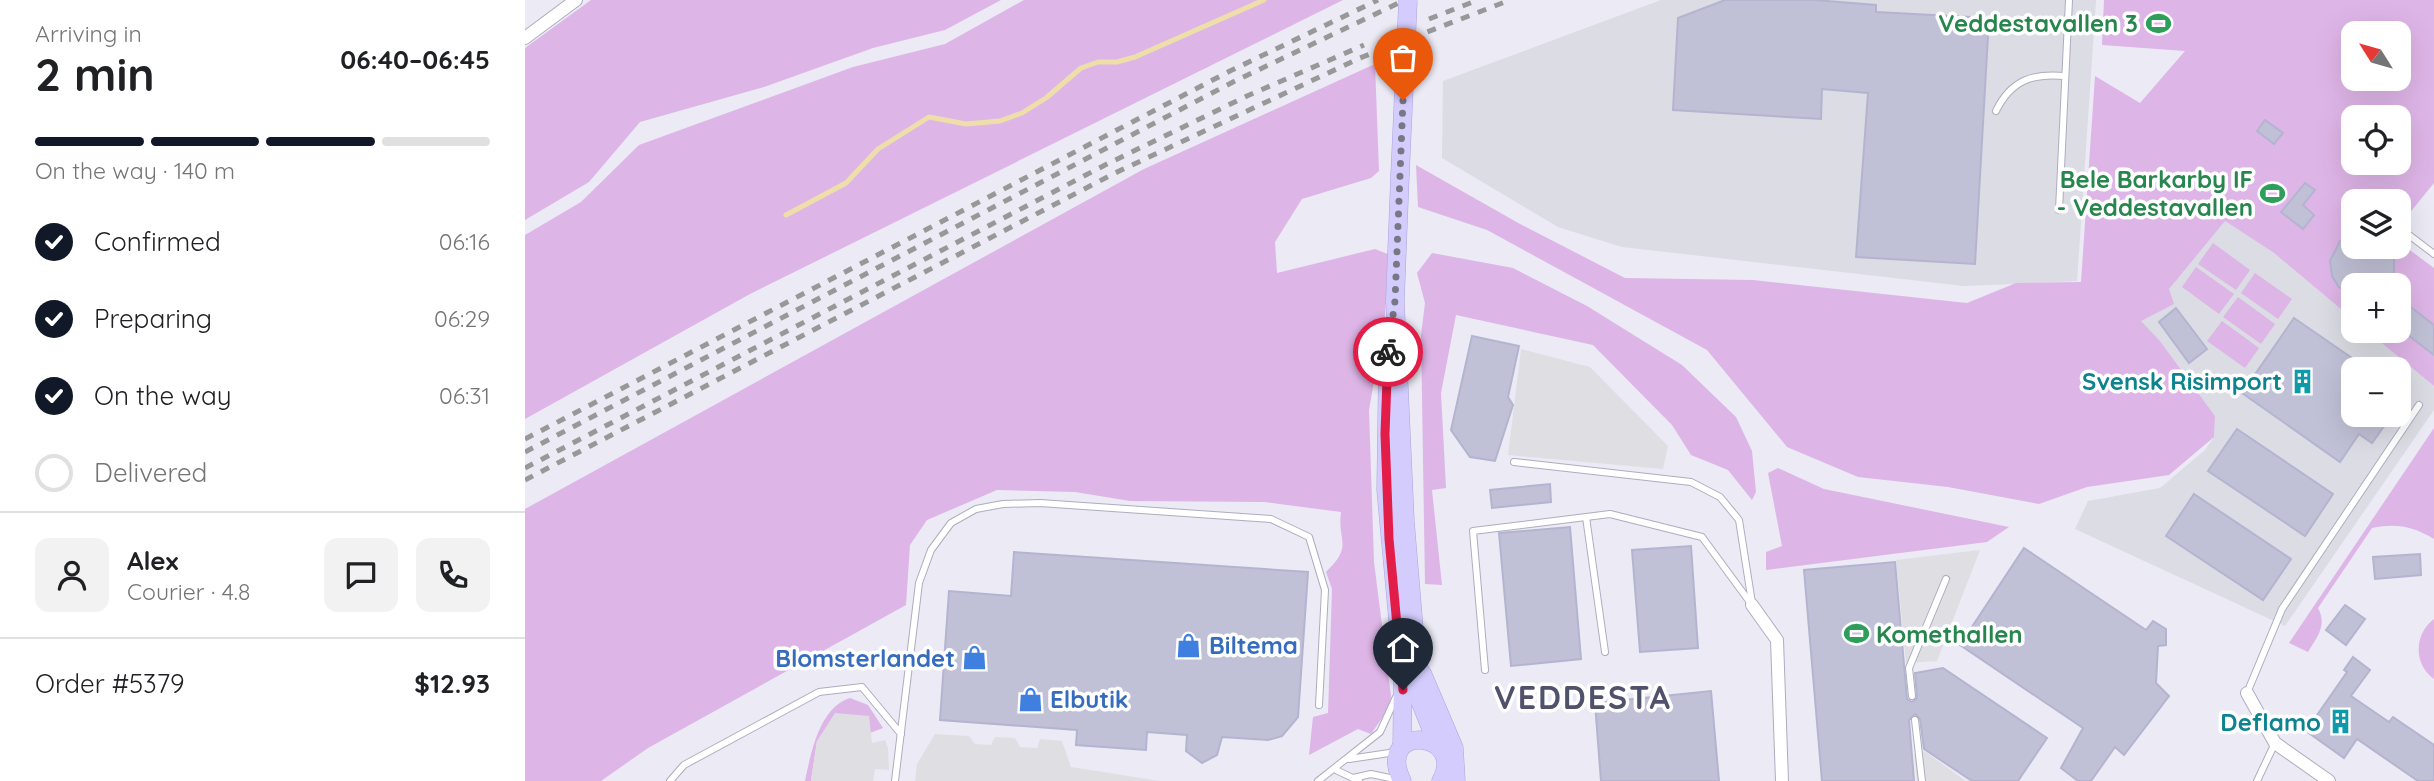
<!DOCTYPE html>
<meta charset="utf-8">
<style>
:root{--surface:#fff;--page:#f2f2f2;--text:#202124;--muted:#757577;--line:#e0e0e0;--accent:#111827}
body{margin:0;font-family:Quicksand,sans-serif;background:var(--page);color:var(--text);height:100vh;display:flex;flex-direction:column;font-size:26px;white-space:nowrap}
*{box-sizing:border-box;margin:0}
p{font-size:23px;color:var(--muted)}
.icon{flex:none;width:38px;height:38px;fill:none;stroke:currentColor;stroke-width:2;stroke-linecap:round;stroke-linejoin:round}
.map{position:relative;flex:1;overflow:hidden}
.sheet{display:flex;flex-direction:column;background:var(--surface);width:525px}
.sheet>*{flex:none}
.needle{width:46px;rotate:307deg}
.tools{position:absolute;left:1816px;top:21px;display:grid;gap:14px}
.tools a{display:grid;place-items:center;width:70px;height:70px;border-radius:14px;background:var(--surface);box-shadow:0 7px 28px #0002;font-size:35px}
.pin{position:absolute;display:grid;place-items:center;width:60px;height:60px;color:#fff;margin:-72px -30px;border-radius:50% 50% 50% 0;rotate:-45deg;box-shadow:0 0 7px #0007}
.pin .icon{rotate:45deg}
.courier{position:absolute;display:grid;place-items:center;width:70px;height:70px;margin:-35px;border:5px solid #e11d48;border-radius:50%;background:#fff;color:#222;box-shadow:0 2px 9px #0007}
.summary em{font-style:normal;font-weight:700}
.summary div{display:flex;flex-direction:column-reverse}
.summary{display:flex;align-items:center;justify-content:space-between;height:119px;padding:0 35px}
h1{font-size:46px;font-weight:700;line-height:52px}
.bar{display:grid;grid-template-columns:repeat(4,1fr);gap:10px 7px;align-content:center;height:84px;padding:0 35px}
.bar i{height:9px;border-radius:5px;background:var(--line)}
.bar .selected{background:var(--accent)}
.bar p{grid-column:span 4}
.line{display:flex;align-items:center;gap:18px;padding:0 35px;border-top:2px solid var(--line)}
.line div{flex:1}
.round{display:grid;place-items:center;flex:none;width:74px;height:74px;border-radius:14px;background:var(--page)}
ol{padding:0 35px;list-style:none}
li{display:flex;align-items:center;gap:21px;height:77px}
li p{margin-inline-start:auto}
li .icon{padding:7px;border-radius:50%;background:var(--accent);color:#fff;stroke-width:4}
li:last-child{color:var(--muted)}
li i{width:38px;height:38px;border:4px solid var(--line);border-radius:50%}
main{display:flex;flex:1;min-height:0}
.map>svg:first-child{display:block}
</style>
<main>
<section class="sheet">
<div class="summary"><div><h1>2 min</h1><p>Arriving in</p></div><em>06:40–06:45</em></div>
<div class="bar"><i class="selected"></i><i class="selected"></i><i class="selected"></i><i></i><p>On the way · 140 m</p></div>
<ol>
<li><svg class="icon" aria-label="check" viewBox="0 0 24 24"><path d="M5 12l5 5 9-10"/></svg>Confirmed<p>06:16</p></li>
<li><svg class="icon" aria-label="check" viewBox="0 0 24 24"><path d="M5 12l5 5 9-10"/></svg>Preparing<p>06:29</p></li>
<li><svg class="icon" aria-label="check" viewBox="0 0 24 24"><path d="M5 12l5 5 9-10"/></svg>On the way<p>06:31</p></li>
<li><i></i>Delivered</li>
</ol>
<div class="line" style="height:126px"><a class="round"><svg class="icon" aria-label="person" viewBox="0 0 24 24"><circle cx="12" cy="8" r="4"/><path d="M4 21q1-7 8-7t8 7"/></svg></a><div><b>Alex</b><p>Courier · 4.8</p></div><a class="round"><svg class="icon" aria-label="chat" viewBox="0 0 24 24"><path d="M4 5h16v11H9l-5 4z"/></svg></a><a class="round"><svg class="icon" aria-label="phone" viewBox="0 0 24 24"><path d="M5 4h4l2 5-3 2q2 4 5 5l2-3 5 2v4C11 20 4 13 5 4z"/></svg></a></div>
<div class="line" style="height:91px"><div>Order #5379</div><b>$12.93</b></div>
</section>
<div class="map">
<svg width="1909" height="781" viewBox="0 0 1909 781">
<rect width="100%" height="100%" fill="#ebeaf5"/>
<!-- industrial -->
<g fill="#dcdce4" fill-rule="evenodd">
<polygon points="1136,0 1571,0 1552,281 1439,286 1097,247 1033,227 917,158 918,81"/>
<path d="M1700,221L1749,253L1829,320V331H1842L1909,386V410L1760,626L1550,529L1563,501L1635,488L1680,450L1689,437L1690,416L1635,341L1615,321ZM1829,369H1874V415H1829Z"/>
</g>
<!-- green -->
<g fill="#deb5e7" fill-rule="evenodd">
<polygon points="66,0 476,0 420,30 348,48 239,87 115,122 64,182 0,220 0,48"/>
<polygon points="499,0 818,0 225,294 0,419 0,235 56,202 114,145 328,67 420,44"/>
<path d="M1579,0H1909V183L1874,226V201H1829V247H1874V242L1909,268V386L1842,331H1874V285H1829V320L1749,253L1700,221L1644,289L1649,304L1616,321L1635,341L1690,416L1689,437L1644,475L1562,487L1514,504L1423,487L1333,477L1262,447L1182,350L962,230L893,207L891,165L995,224L1100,278L1228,280L1442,303L1491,283L1556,282L1570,76L1615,103L1660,51L1577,45ZM1829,33H1874V79H1829ZM1829,117H1874V163H1829Z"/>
<path d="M850,64L854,171L846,178L777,199L750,242L752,273L850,249L865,255L859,325L844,410L849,562L866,696L864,708L846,734L833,729L784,755L788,717L803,713L807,589L801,572C829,545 812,542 816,512L739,502L605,501L550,492L472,490L402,520L385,545L381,605L123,748L76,781H0V509L619,169Z"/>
<polygon points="1688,243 1725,270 1711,290 1673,264"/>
<polygon points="907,253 988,268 1062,306 1157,365 1211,417 1227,451 1231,492 1227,500 1203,470 1166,455 1147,425 1068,345 931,315 916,393 921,488 907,490 917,585 900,584 896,335 900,303 892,273"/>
<polygon points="1671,267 1709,294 1694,314 1657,287"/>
<polygon points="1730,273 1767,299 1753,319 1716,293"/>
<polygon points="1713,297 1750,324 1736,344 1698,317"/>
<polygon points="1697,321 1734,348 1720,368 1682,341"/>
<path d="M1909,428V539C1888,526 1870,523 1847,528L1793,608C1802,625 1793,636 1783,652L1764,643Z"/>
<polygon points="1253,468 1299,489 1484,527 1462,542 1241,570 1241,552 1257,546 1243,473"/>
<path d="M1909,619V679C1888,664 1889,634 1909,619Z"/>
<path d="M325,698L343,705L358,728L345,733L292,741L286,781H280C286,753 294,708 325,698Z"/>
</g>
<!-- parking -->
<g fill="#dfdfe3">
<polygon points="996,349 1065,367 1143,446 1138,469 983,455"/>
<polygon points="1455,550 1412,661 1381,663 1371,560"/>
<polygon points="310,713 344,716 347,743 360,740 363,748 364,770 350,769 348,781 286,781 292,741"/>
<polygon points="410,734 444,736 450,744 466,745 470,737 490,738 495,747 512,748 515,739 537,741 546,767 635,781 390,781 392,764"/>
<polygon points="1399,751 1441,781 1392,781 1389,754"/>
</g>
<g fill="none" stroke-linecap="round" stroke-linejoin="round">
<!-- stream -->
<polyline stroke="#eedfaa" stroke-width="5" points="261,215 321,183 353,149 404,117 441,124 475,121 497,113 521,98 556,68 573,62 592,62 610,57 739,0"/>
</g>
<!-- building -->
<g fill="#c0c1d6" stroke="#b4b4d0" stroke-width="2">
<polygon points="1200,0 1290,0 1351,5 1351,12 1464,18 1450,264 1331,257 1343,93 1297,89 1296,119 1148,110 1153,18"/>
<polygon points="1740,120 1758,133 1749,144 1732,131"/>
<polygon points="1780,183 1790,190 1778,205 1789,215 1778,229 1756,212"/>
<polygon points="1829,233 1829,247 1864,247 1869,259 1869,272 1863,285 1829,285 1829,299 1813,286 1807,276 1805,261 1815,241"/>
<polygon points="1874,298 1909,325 1909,355 1874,328"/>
<polygon points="1651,308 1682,349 1664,363 1634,322"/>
<polygon points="1769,318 1843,369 1829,369 1829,415 1867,415 1847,443 1834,434 1815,462 1717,393"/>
<polygon points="947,336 994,346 983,397 988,405 970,461 945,457 926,430"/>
<polygon points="1712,429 1808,494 1780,536 1683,471"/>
<polygon points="1025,484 1026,502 967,508 965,490"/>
<polygon points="1669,494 1766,559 1738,600 1641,536"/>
<polygon points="1045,527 1056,659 986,666 974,533"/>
<polygon points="1166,546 1173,648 1115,652 1107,550"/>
<polygon points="1499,548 1621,630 1628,621 1641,629 1641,645 1633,646 1631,683 1644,696 1599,755 1590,747 1566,781 1553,781 1536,768 1558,728 1435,645"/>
<polygon points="489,552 783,572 773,717 757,736 743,740 697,737 692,755 677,763 661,751 662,735 622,732 621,750 551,745 552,730 415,720 424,591 486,596"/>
<polygon points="1895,554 1896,575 1850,579 1848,557"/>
<polygon points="1370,562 1382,699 1387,702 1392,698 1390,673 1418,668 1522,738 1493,781 1447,781 1399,749 1395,719 1390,714 1384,720 1389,781 1297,781 1279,570"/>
<polygon points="1820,605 1840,619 1821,645 1801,630"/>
<polygon points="1828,657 1845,670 1826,696 1864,722 1868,717 1909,745 1909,781 1893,781 1832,739 1819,758 1781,731 1822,672 1819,670"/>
<polygon points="1186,691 1194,781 1076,781 1070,703"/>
</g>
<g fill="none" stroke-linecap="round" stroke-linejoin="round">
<defs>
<g id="lane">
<path d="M1471,111C1486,80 1508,73 1540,76"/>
<polyline points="1534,210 1544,0"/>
<polyline points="1880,232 1909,254"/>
<polyline points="989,462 1166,482 1195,497 1214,520 1227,603"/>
<polyline points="1061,517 1080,652"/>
<polyline points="960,670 948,531 1085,514 1177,537 1227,605"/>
<polyline points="1722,693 1757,609 1894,405"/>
<polyline points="1387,696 1384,668 1421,579"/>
<polyline points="1390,720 1397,781"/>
<polyline points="824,759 871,752"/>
<polyline points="811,770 834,781"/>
<polyline points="828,778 846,774 874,780"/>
<polyline points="145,781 159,765 294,692 337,687 376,734"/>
<polyline points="370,781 394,583 406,550 426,523 451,509 478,504 515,503 746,519 784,537 800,590 794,705"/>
<polyline points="793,781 855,732 871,697"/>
<polyline points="1732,781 1750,743"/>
</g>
<g id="street">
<polyline points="0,38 51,0"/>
<polyline points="1227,605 1252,640 1257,781"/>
<polyline points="1722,693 1750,743 1804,781"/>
</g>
<g id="secondary">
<polyline points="875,175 870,301 880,521 895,701 913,746"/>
<polyline points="863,353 861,490 878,675 877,746"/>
<polyline points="897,673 929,748 931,781"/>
<path d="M877,781C849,722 943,731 916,781"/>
</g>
</defs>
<!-- lane casing -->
<use href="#lane" stroke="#aeadc0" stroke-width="8"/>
<!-- street casing -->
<use href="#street" stroke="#aeadc0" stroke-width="14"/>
<!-- secondary casing -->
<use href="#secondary" stroke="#aba5de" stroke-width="19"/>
<!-- lane -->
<use href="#lane" stroke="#fff" stroke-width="6"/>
<!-- street -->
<use href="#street" stroke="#fff" stroke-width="12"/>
<!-- secondary -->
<use href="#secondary" stroke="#d3ccfd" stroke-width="18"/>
<!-- rail -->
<g stroke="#989898" stroke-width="5" stroke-dasharray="9 9" stroke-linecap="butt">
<polyline points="904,19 953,0"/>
<polyline points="0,439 705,71 853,0"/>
<polyline points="0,452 708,82 880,0"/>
<polyline points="0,468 580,165 722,96 839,45"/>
<polyline points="0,480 590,173 835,58 985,0"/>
</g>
<defs>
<polyline id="secondary-bridge" points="875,175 883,0"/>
</defs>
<!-- secondary-bridge casing -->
<use href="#secondary-bridge" stroke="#aba5de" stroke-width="19" stroke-linecap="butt"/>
<!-- secondary-bridge -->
<use href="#secondary-bridge" stroke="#d3ccfd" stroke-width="18"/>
</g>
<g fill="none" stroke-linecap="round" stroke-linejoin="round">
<!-- done -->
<polyline stroke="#777785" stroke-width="7" stroke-dasharray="0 12.6" points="863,352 870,301 878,100"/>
<!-- route -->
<polyline stroke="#e11d48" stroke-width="9" points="863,352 860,434 864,539 878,690"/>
</g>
<!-- icons -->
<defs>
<symbol id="stadium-bare" viewBox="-9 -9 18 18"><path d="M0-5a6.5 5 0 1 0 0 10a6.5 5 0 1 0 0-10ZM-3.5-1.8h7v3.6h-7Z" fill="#2e9e5b" stroke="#fff" stroke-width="2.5" paint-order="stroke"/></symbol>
<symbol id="building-bare" viewBox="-9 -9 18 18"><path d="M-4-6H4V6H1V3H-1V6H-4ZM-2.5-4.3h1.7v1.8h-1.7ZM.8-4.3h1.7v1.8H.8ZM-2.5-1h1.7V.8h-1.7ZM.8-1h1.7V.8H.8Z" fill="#0f9aa8" stroke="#fff" stroke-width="2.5" paint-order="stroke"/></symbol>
<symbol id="shop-bare" viewBox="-9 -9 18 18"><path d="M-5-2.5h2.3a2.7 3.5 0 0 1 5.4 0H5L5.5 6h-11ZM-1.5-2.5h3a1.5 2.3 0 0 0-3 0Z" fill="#3f7fe0" stroke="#fff" stroke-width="2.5" paint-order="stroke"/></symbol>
</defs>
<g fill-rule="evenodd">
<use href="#stadium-bare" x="1616" y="6" width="35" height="35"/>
<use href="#stadium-bare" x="1730" y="176" width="35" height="35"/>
<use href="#building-bare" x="1760" y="364" width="35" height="35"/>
<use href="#stadium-bare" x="1314" y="616" width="35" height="35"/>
<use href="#shop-bare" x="646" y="628" width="35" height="35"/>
<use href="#shop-bare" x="432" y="640" width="35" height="35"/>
<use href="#shop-bare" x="488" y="682" width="35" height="35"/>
<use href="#building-bare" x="1798" y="704" width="35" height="35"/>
</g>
<g text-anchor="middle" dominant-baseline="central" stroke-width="7" stroke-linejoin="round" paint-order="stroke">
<!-- leisure labels -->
<g font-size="24" font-weight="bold" fill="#27864d" stroke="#fff" text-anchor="end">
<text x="1613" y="23">Veddestavallen 3</text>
<text x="1728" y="179">Bele Barkarby IF<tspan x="1728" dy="28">- Veddestavallen</tspan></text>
<text x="1351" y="634" text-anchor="start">Komethallen</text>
</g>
<!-- culture labels -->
<g font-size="24" font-weight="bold" fill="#0d838f" stroke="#fff" text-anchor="end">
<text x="1757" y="381">Svensk Risimport</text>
<text x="1796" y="722">Deflamo</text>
</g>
<!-- shop labels -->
<g font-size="24" font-weight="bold" fill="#366cbe" stroke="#fff" text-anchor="start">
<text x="684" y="645">Biltema</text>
<text x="430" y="658" text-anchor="end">Blomsterlandet</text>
<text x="525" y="699">Elbutik</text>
</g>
<!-- district labels -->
<g font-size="32" font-weight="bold" letter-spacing="2" fill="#50516b" stroke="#fff">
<text x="1058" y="697">VEDDESTA</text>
</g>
</g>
</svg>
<div class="tools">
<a><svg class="needle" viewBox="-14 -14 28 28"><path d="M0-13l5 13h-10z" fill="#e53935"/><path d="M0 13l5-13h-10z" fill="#757577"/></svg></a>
<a><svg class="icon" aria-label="locate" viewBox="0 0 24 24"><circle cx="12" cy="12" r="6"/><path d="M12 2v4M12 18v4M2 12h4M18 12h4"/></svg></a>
<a><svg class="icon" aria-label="layers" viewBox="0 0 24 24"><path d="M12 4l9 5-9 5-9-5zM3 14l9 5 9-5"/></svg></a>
<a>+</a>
<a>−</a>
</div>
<div class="pin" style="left:878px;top:100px;background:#ea580c"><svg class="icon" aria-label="bag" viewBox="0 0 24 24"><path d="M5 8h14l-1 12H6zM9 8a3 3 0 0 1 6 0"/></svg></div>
<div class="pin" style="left:878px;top:690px;background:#1f2937"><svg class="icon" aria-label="home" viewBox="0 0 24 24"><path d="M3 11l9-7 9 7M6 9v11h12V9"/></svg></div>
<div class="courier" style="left:863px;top:352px"><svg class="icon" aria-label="bike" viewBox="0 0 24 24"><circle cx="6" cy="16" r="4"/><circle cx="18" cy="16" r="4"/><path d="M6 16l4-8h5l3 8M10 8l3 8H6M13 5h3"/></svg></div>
</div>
</main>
